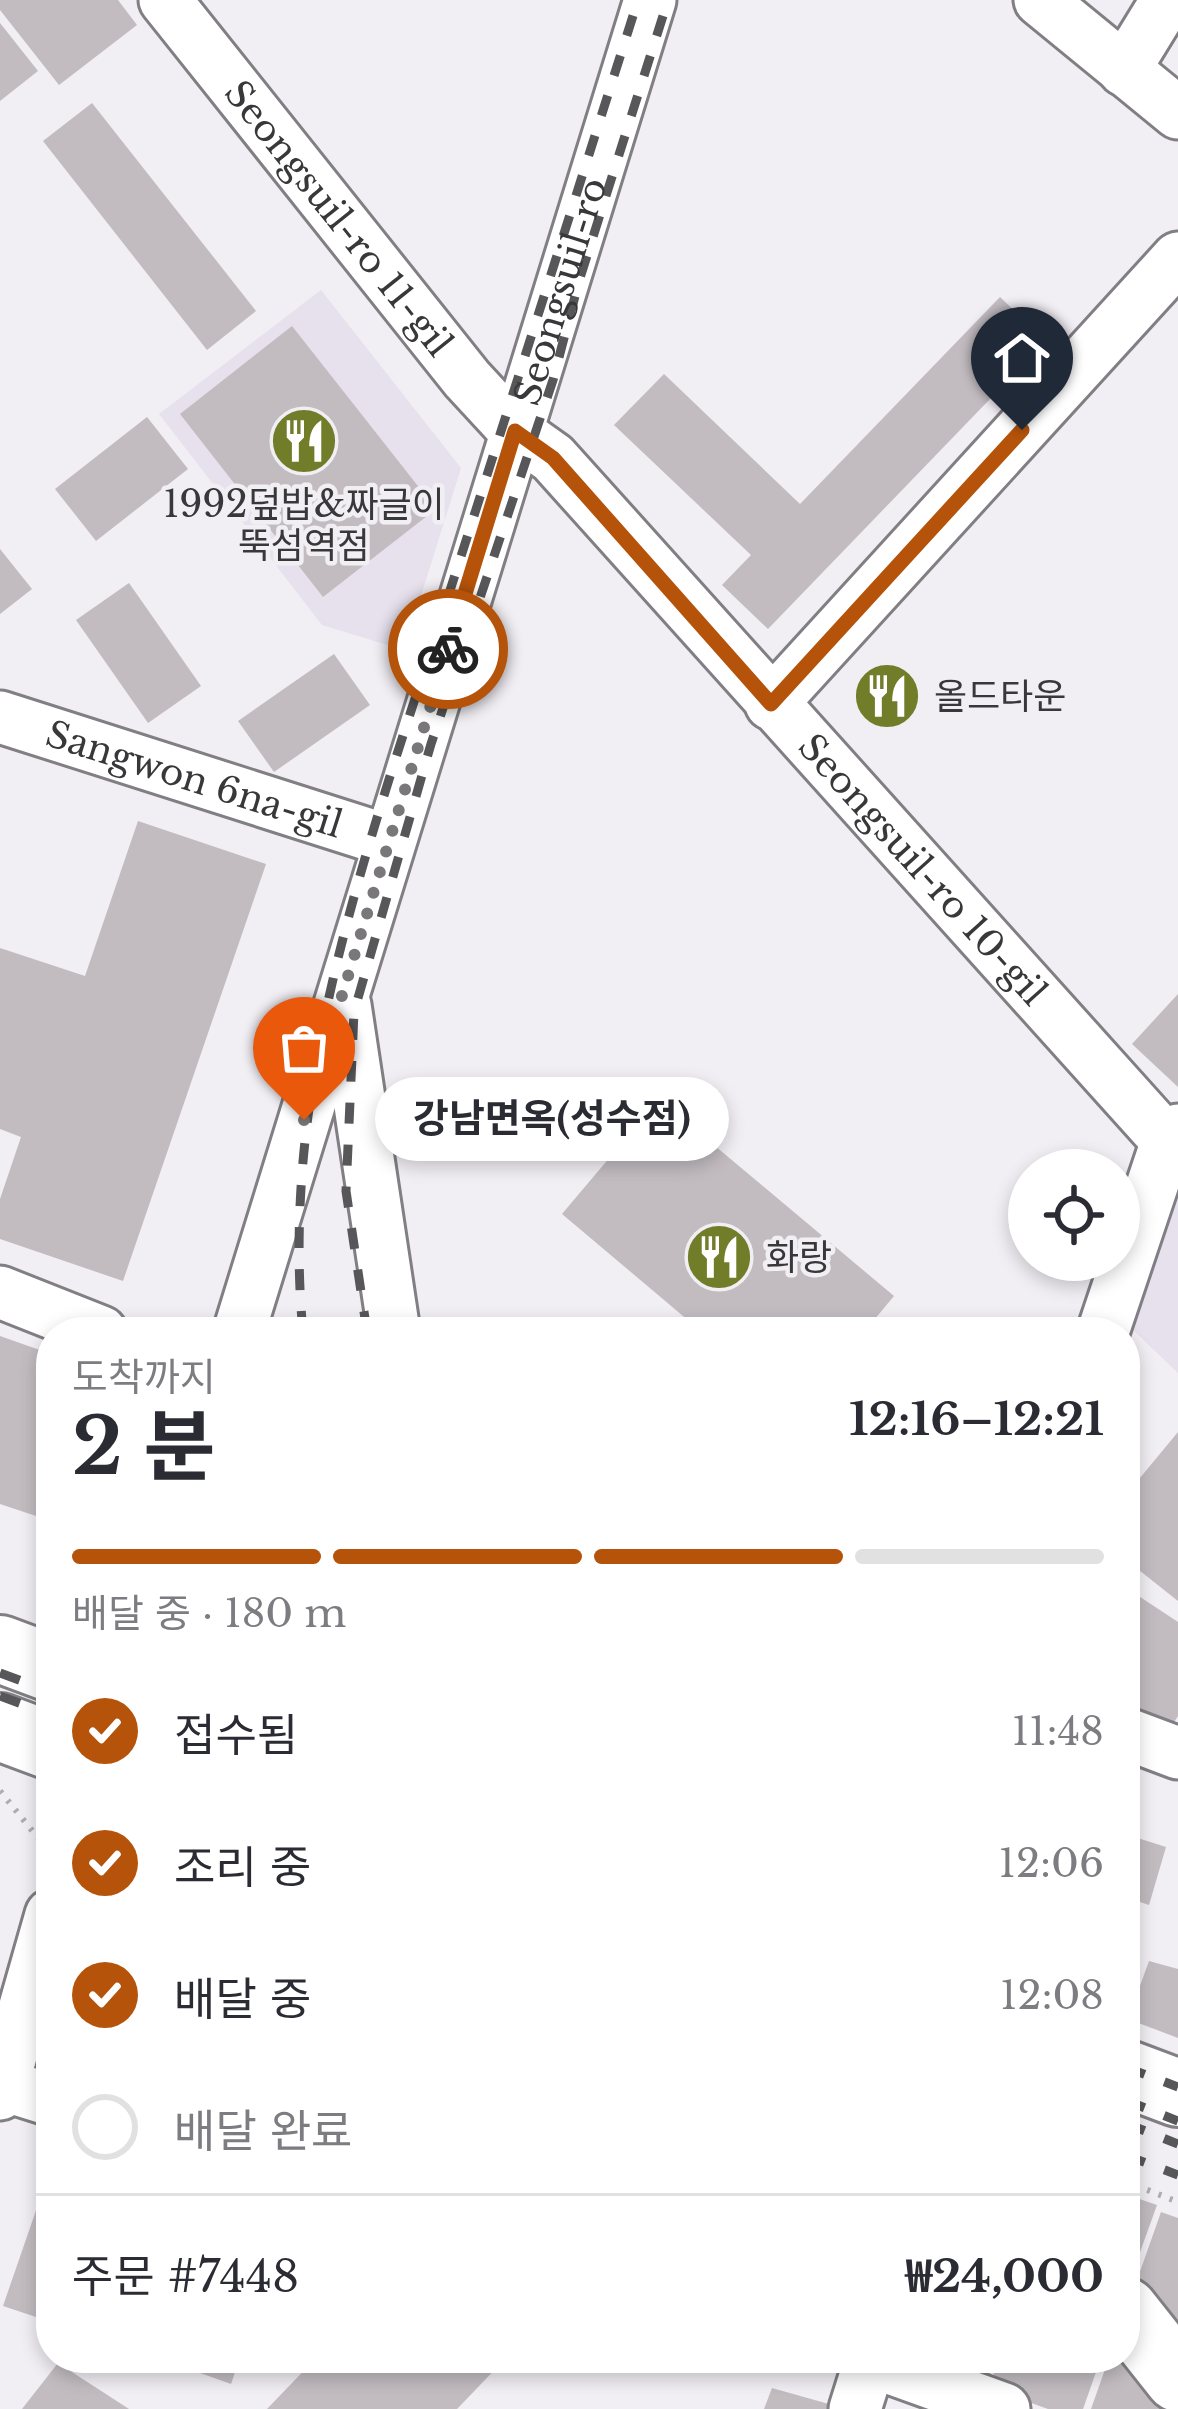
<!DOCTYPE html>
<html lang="ko">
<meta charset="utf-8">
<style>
:root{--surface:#fff;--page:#f2f2f3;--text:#2b2b33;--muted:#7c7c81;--line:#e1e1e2;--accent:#b45309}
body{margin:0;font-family:"Libre Baskerville","Noto Sans KR",serif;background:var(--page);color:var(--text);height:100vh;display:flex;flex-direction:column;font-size:45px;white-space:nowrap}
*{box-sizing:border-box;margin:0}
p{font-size:39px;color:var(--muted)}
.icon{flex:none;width:66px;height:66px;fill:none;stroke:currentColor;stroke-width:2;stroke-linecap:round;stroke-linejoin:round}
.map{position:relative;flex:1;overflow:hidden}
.side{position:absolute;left:36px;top:1317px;width:1104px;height:1056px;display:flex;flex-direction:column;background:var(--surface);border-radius:48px;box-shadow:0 6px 18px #0003}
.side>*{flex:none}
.buttons{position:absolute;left:1008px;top:1149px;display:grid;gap:24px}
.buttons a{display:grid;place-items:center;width:132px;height:132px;border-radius:50%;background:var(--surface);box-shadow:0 6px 18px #0003;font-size:60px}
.pin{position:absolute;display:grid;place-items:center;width:102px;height:102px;color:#fff;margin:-123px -51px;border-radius:50% 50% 50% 0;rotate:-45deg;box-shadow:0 0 12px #0007}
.pin .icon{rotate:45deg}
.courier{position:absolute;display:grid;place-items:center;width:120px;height:120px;margin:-60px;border:9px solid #b45309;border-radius:50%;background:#fff;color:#222;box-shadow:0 3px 15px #0007}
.bubble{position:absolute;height:84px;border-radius:42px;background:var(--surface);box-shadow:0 6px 18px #0003;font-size:39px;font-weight:700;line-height:84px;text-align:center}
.overview em{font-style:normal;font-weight:700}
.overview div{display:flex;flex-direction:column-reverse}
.overview{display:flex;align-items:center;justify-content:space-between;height:204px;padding:0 36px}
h1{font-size:78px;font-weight:700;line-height:90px}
.bar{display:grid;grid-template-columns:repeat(4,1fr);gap:18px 12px;align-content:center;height:144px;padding:0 36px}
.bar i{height:15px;border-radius:9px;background:var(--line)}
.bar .current{background:var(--accent)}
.bar p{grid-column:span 4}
.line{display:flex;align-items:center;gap:30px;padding:0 36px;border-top:3px solid var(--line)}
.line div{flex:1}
ol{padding:0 36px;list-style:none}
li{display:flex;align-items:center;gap:36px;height:132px}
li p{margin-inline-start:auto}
li .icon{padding:12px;border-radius:50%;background:var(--accent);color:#fff;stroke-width:4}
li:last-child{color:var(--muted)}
li i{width:66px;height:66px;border:6px solid var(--line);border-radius:50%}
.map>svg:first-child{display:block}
</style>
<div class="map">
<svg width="1178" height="2409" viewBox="0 0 1178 2409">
<rect width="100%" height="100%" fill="#f1eef4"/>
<!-- built -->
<g fill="#e6e1ed">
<polygon points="321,290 461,468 404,650 322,625 159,414"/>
<polygon points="1178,1196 1178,1373 1129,1326"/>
</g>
<!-- building -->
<g fill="#c2bcc0">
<polygon points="0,0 118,0 137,25 59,85 0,10"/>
<polygon points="0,23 38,71 0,101"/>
<polygon points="92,103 256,311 207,350 43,141"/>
<polygon points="1000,297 1046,341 768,629 722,585 751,555 614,425 664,374 800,504"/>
<polygon points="292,326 436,509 323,597 180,414"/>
<polygon points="147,417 188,469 96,541 55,489"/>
<polygon points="0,549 32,589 0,614"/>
<polygon points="129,583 201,686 148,723 76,620"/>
<polygon points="334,654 370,705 274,772 238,721"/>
<polygon points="138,821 266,864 123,1281 0,1239 0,1199 21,1137 0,1129 0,948 85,976"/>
<polygon points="1178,994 1178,1087 1132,1044"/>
<polygon points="659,1099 894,1296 864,1332 702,1332 562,1214"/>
<polygon points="0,1336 51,1354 51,1521 0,1504"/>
<polygon points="1178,1432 1178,1601 1125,1559 1125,1496"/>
<polygon points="1125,1587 1178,1622 1178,1716 1167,1733 1125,1715"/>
<polygon points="1125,1834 1166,1847 1149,1905 1125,1897"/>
<polygon points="1149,1961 1178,1969 1178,2038 1128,2019"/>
<polygon points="51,2167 51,2322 3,2306"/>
<polygon points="1125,2194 1157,2205 1126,2291 1125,2291"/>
<polygon points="1161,2212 1178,2218 1178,2409 1091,2409 1109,2358 1125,2358 1125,2314"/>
<polygon points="158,2358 240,2358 231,2384"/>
<polygon points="316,2358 506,2358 457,2409 267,2409"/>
<polygon points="899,2358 996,2358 986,2387"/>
<polygon points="999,2358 1101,2358 1083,2409 1048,2409 989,2388"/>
<polygon points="58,2363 129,2409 22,2409"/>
<polygon points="772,2388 843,2408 843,2409 764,2409"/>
</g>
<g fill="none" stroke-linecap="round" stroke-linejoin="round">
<defs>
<g id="minor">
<path id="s1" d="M165,0L467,379L515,431L553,458L1178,1153"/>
<polyline points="1040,0 1178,113"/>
<polyline points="1124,70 1167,0"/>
<polyline points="771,704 1178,258"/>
<path id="s2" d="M0,717L389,841"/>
<polyline points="345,1005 394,1332"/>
<polyline points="0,1292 101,1332"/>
<path id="s3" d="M239,1332L650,0"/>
<polyline points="1103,1332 1167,1141 1178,1130"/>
<polyline points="1125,1733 1178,1753"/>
<polyline points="0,2084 51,2100"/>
<polyline points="0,2094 51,1915"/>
<polyline points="862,2358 1004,2409"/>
<polyline points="855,2409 871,2358"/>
</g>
<g id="major">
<polyline points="0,1649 51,1668"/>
<polyline points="0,1727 51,1746"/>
<polyline points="1125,2073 1178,2093"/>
<polyline points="1125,2311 1178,2378"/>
</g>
</defs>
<!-- minor casing -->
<use href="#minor" stroke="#817e84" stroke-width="57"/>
<!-- major casing -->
<use href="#major" stroke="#817e84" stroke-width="72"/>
<!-- path -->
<g stroke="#aeacb0" stroke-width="6" stroke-dasharray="3 9" stroke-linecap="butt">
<polyline points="0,1791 43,1844 51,1848"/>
<polyline points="1125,2181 1178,2202"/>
</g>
<!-- minor -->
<use href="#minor" stroke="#fff" stroke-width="51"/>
<!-- major -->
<use href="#major" stroke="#fff" stroke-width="66"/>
<!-- rail -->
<g stroke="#575659" stroke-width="9" stroke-dasharray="21 21" stroke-linecap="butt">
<path d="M303,1332C279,1081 370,841 445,606C510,404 574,202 638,0"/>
<polyline points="367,1332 346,1191 354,1012 431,744 553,380 579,281 668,0"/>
<polyline points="0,1673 51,1692"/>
<polyline points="0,1696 51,1715"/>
<polyline points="1125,2067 1178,2087"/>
<polyline points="1125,2100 1178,2121"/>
<polyline points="1125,2123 1178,2144"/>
<polyline points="1125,2155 1178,2175"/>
</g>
</g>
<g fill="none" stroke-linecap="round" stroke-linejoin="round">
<!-- done -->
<polyline stroke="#79777a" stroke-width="12" stroke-dasharray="0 21.6" points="304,1120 448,649"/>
<!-- route -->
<polyline stroke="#b45309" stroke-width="15" points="448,649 515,431 553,458 771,704 1022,430"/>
</g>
<!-- icons -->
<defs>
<symbol id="restaurant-disc" viewBox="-11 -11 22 22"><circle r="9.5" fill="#727d2a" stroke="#f1eef4"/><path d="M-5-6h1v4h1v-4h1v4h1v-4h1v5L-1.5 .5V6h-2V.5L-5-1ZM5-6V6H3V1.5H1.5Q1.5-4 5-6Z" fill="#fff"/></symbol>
</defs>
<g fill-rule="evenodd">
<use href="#restaurant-disc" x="266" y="403" width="76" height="76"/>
<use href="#restaurant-disc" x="849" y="658" width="76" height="76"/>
<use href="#restaurant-disc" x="681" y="1219" width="76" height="76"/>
</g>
<g text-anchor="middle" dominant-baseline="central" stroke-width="9" stroke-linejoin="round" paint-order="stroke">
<!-- street labels -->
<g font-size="36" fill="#383739" stroke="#f1eef4">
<text stroke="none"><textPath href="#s1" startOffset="279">Seongsuil-ro 11-gil</textPath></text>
<text stroke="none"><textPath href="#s3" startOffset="1089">Seongsuil-ro</textPath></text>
<text stroke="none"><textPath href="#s2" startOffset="204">Sangwon 6na-gil</textPath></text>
<text stroke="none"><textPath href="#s1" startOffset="1155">Seongsuil-ro 10-gil</textPath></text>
</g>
<!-- poi labels -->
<g font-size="36" fill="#383739" stroke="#f1eef4" text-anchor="start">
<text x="304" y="504" text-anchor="middle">1992덮밥&amp;짜글이<tspan x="304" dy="41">뚝섬역점</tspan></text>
<text x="934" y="696">올드타운</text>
<text x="766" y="1257">화랑</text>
</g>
</g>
</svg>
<div class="buttons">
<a><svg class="icon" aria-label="locate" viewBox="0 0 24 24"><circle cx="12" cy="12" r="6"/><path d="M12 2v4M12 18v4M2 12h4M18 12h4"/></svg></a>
</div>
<div class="pin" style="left:304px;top:1120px;background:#ea580c"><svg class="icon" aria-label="bag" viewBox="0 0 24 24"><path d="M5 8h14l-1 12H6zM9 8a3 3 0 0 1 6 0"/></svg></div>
<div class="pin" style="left:1022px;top:430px;background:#1f2937"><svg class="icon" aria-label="home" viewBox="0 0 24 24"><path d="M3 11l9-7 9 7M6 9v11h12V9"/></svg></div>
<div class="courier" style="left:448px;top:649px"><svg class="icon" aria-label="bike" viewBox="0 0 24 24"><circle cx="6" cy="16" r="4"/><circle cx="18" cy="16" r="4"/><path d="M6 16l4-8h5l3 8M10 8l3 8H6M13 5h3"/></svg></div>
<div class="bubble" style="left:375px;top:1077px;width:354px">강남면옥(성수점)</div>
<section class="side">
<div class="overview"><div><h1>2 분</h1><p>도착까지</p></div><em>12:16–12:21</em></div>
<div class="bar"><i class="current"></i><i class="current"></i><i class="current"></i><i></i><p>배달 중 · 180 m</p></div>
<ol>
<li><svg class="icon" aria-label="check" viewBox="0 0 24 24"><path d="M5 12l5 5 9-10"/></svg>접수됨<p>11:48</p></li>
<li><svg class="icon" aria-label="check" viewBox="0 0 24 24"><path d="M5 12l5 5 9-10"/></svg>조리 중<p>12:06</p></li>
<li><svg class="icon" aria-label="check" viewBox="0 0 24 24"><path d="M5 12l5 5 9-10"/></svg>배달 중<p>12:08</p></li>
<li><i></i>배달 완료</li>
</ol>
<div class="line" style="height:156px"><div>주문 #7448</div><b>₩24,000</b></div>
</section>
</div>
